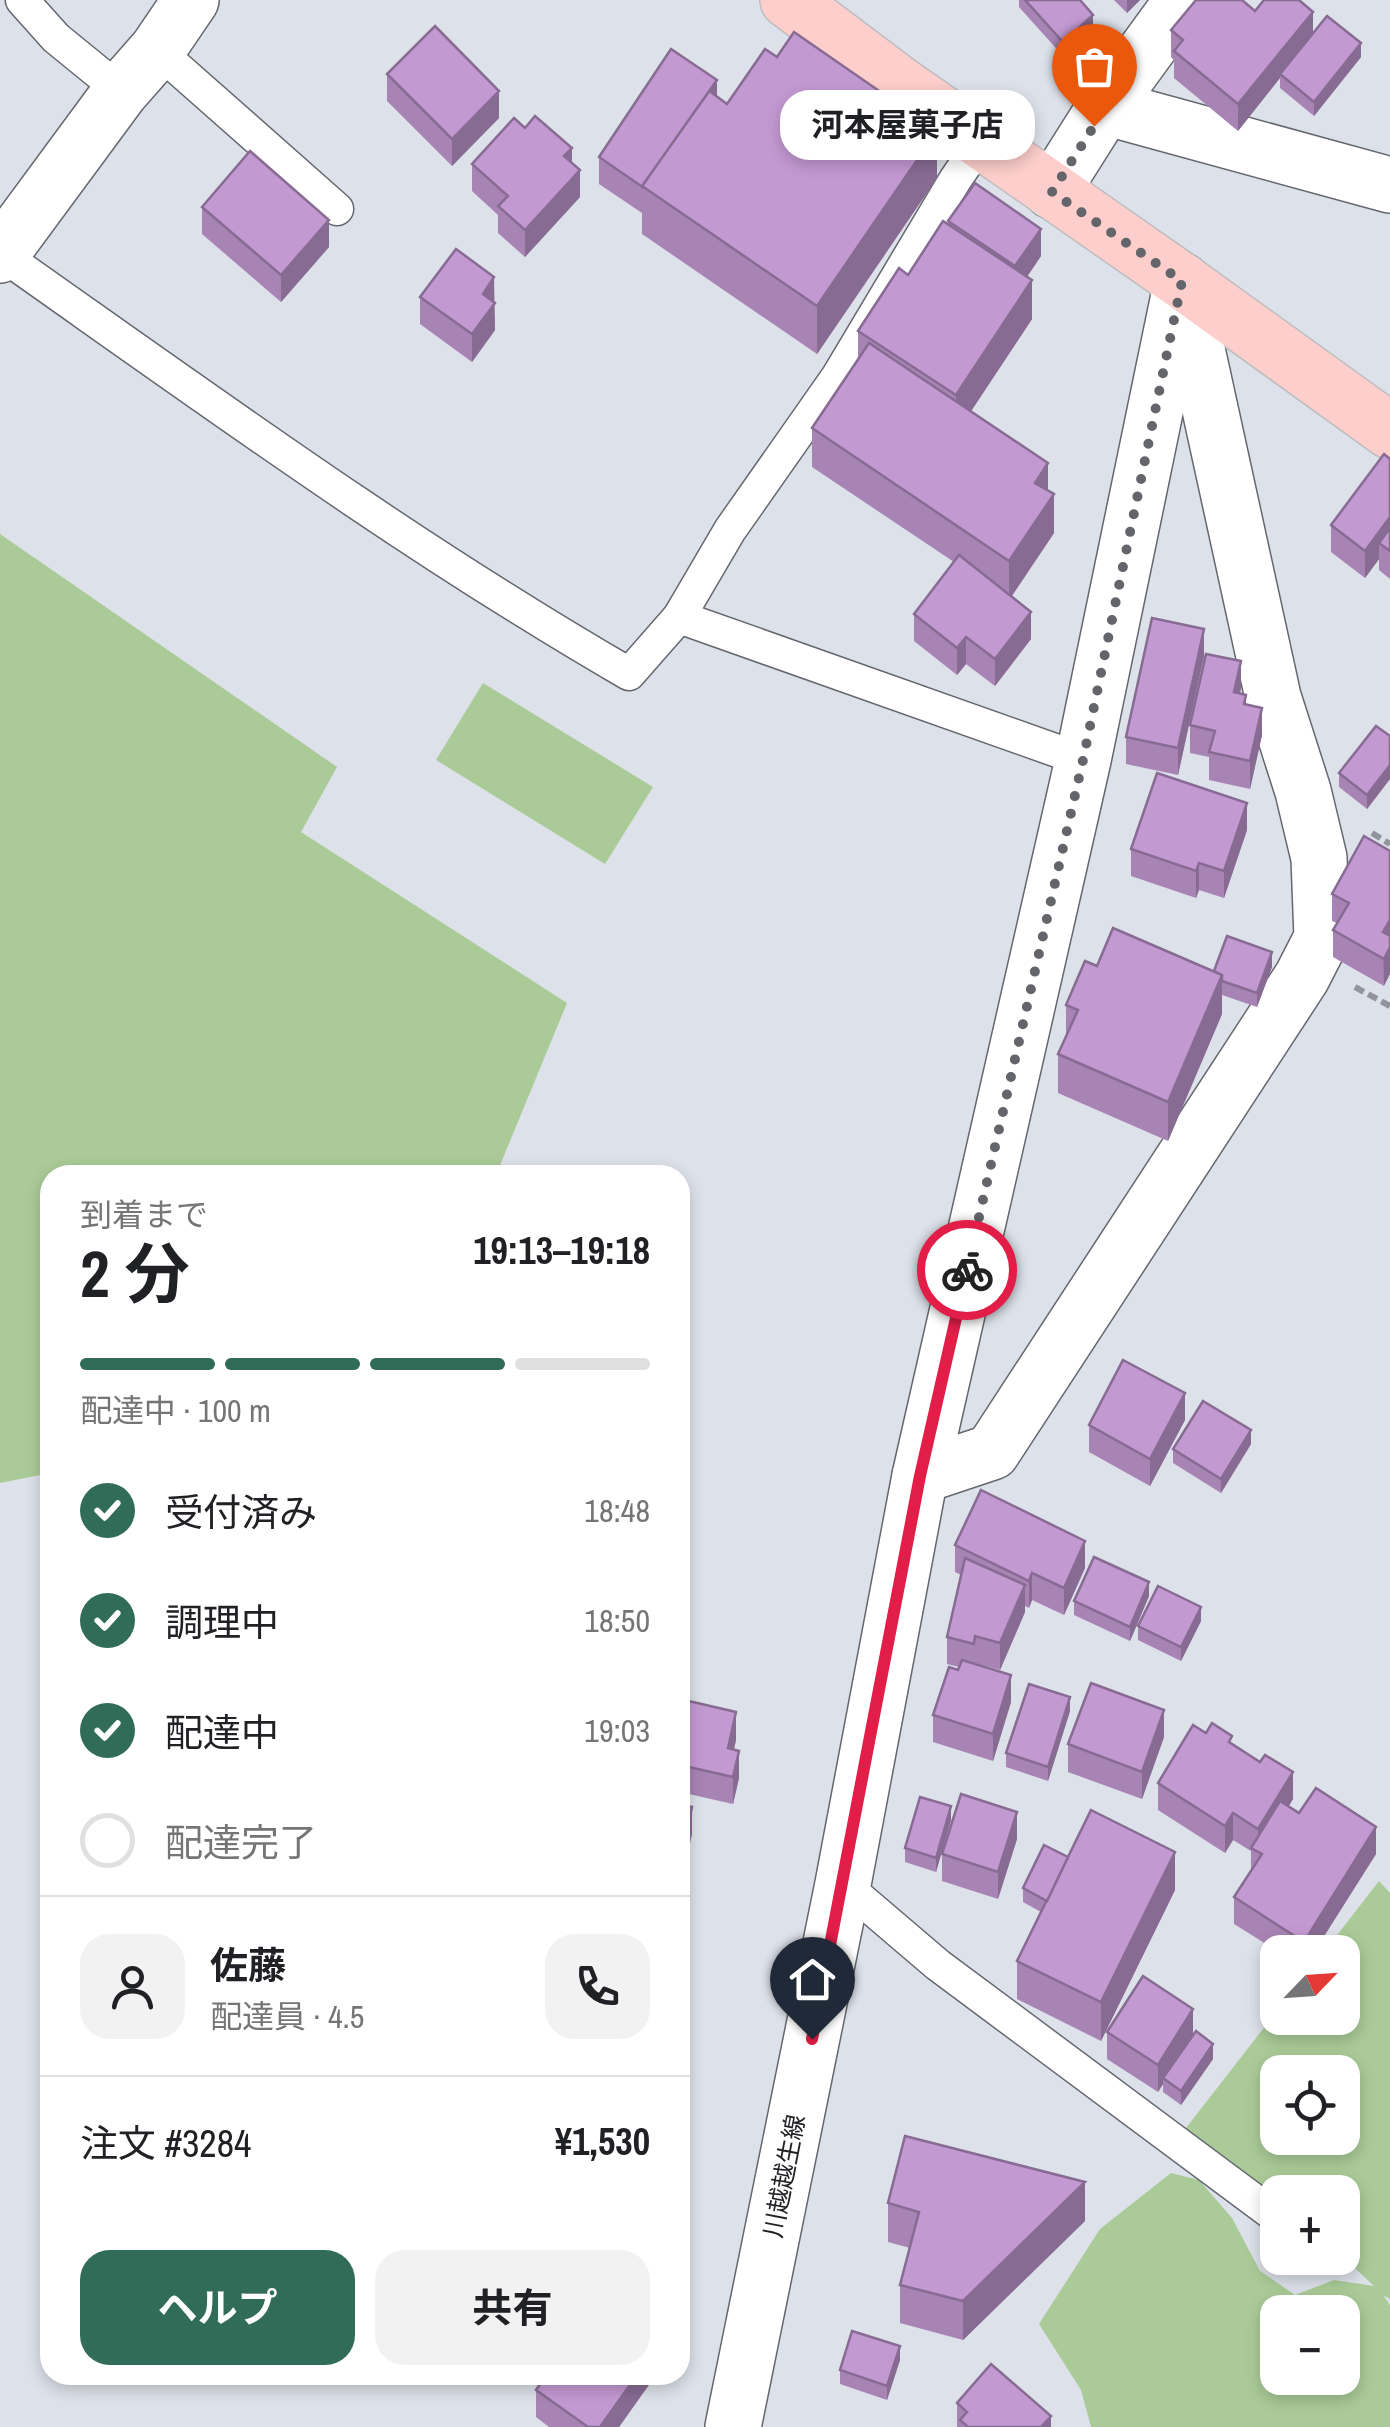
<!DOCTYPE html>
<html lang="ja">
<meta charset="utf-8">
<style>
:root{--surface:#fff;--page:#f2f2f2;--text:#202124;--muted:#757577;--line:#e0e0e0;--accent:#306c57}
body{margin:0;font-family:"Archivo Narrow","Noto Sans JP",sans-serif;background:var(--page);color:var(--text);height:100vh;display:flex;flex-direction:column;font-size:38px;white-space:nowrap}
*{box-sizing:border-box;margin:0}
p{font-size:32px;color:var(--muted)}
.icon{flex:none;width:55px;height:55px;fill:none;stroke:currentColor;stroke-width:2;stroke-linecap:round;stroke-linejoin:round}
.map{position:relative;flex:1;overflow:hidden}
.side{position:absolute;left:40px;top:1165px;width:650px;height:1220px;display:flex;flex-direction:column;background:var(--surface);border-radius:30px;box-shadow:0 5px 15px #0003}
.side>*{flex:none}
.needle{width:65px;rotate:65deg}
.fabs{position:absolute;left:1260px;top:1935px;display:grid;gap:20px}
.fabs a{display:grid;place-items:center;width:100px;height:100px;border-radius:20px;background:var(--surface);box-shadow:0 5px 15px #0003;font-size:50px}
.pin{position:absolute;display:grid;place-items:center;width:85px;height:85px;color:#fff;margin:-102px -42px;border-radius:50% 50% 50% 0;rotate:-45deg;box-shadow:0 0 10px #0007}
.pin .icon{rotate:45deg}
.courier{position:absolute;display:grid;place-items:center;width:100px;height:100px;margin:-50px;border:8px solid #e11d48;border-radius:50%;background:#fff;color:#222;box-shadow:0 2px 12px #0007}
.bubble{position:absolute;height:70px;border-radius:30px;background:var(--surface);box-shadow:0 5px 15px #0003;font-size:32px;font-weight:700;line-height:70px;text-align:center}
.overview em{font-style:normal;font-weight:700}
.overview div{display:flex;flex-direction:column-reverse}
.overview{display:flex;align-items:center;justify-content:space-between;height:170px;padding:0 40px}
h1{font-size:65px;font-weight:700;line-height:75px}
.bar{display:grid;grid-template-columns:repeat(4,1fr);gap:15px 10px;align-content:center;height:120px;padding:0 40px}
.bar i{height:12px;border-radius:8px;background:var(--line)}
.bar .selected{background:var(--accent)}
.bar p{grid-column:span 4}
.line{display:flex;align-items:center;gap:25px;padding:0 40px;border-top:2px solid var(--line)}
.line div{flex:1}
.round{display:grid;place-items:center;flex:none;width:105px;height:105px;border-radius:30px;background:var(--page)}
ol{padding:0 40px;list-style:none}
li{display:flex;align-items:center;gap:30px;height:110px}
li p{margin-inline-start:auto}
li .icon{padding:10px;border-radius:50%;background:var(--accent);color:#fff;stroke-width:4}
li:last-child{color:var(--muted)}
li i{width:55px;height:55px;border:5px solid var(--line);border-radius:50%}
.primary-button{display:flex;gap:20px;margin-top:auto;padding:20px 40px}
.primary-button a{flex:1;height:115px;border-radius:30px;background:var(--accent);color:#fff;font-size:40px;font-weight:700;line-height:115px;text-align:center}
.primary-button a+a{background:var(--page);color:var(--text)}
.map>svg:first-child{display:block}
</style>
<div class="map">
<svg width="1390" height="2427" viewBox="0 0 1390 2427">
<rect width="100%" height="100%" fill="#dde1e9"/>
<!-- green -->
<g fill="#aacb97" fill-rule="evenodd">
<polygon points="0,534 337,767 301,832 567,1003 496,1175 50,1175 50,1473 0,1483"/>
<polygon points="483,683 653,787 605,864 436,760"/>
<path d="M1379,1881L1390,1893V2299L1383,2295L1390,2305V2427H1091L1081,2390L1039,2324L1100,2229L1171,2173L1199,2180L1232,2218L1260,2271L1295,2295L1334,2280L1374,2286L1343,2257L1342,2192H1278L1277,2201L1186,2128L1277,2011L1278,2018H1342V1952H1324ZM1278,2072H1342V2138H1278ZM1278,2312H1342V2378H1278Z"/>
</g>
<g fill="none" stroke-linecap="round" stroke-linejoin="round">
<defs>
<g id="service">
<polyline points="22,0 56,38 121,91"/>
<polyline points="157,50 337,209"/>
<path d="M1,254C207,399 411,548 629,674L679,617L730,530L838,376L955,180L981,142"/>
<polyline points="679,617 1083,760"/>
<polyline points="843,1884 938,1965 1278,2218"/>
</g>
<g id="minor">
<polyline points="1105,107 1390,185"/>
<polyline points="1052,191 1105,107 1183,0"/>
<polyline points="920,1476 992,1452 1302,977 1322,938 1319,858 1303,791 1273,697 1182,281"/>
</g>
<polyline id="tertiary" points="0,255 121,91 157,50 191,0"/>
<polyline id="secondary" points="733,2427 843,1884 920,1476 1083,760 1182,281"/>
<polyline id="primary" points="788,0 898,83 1182,281 1390,431"/>
</defs>
<!-- service casing -->
<use href="#service" stroke="#64676e" stroke-width="35"/>
<!-- minor casing -->
<use href="#minor" stroke="#64676e" stroke-width="58"/>
<!-- tertiary casing -->
<use href="#tertiary" stroke="#64676e" stroke-width="58"/>
<!-- secondary casing -->
<use href="#secondary" stroke="#64676e" stroke-width="58"/>
<!-- primary casing -->
<use href="#primary" stroke="#bcbdbe" stroke-width="58"/>
<!-- path -->
<g stroke="#91949a" stroke-width="6" stroke-dasharray="10 5" stroke-linecap="butt">
<polyline points="1372,833 1390,844"/>
<polyline points="1355,987 1390,1006"/>
</g>
<!-- service -->
<use href="#service" stroke="#fff" stroke-width="32"/>
<!-- minor -->
<use href="#minor" stroke="#fff" stroke-width="55"/>
<!-- tertiary -->
<use href="#tertiary" stroke="#fff" stroke-width="55"/>
<!-- secondary -->
<use href="#secondary" stroke="#fff" stroke-width="55"/>
<!-- primary -->
<use href="#primary" stroke="#fdcecb" stroke-width="55"/>
</g>
<!-- wall -->
<g fill="#a884b5">
<polygon points="1019,0 1080,0 1093,29 1063,56 1019,7"/>
<polygon points="1114,0 1140,0 1127,13"/>
<polygon points="1255,11 1313,34 1361,57 1314,116 1280,88 1280,78 1238,131 1174,78 1174,60 1171,57 1171,30"/>
<polygon points="777,57 937,178 817,354 642,234 642,213 599,184 599,157 717,96 727,104"/>
<polygon points="387,74 499,118 452,166 387,101"/>
<polygon points="525,128 572,163 580,197 525,257 498,233 498,215 472,191 472,164"/>
<polygon points="202,207 329,247 281,302 202,234"/>
<polygon points="948,221 1041,256 1027,277 1032,319 971,411 1048,491 1054,533 1012,596 1031,639 995,686 966,664 957,675 914,641 914,614 954,562 812,467 812,428 858,359 858,331 908,275 948,225"/>
<polygon points="420,297 494,303 495,330 472,362 420,324"/>
<polygon points="1390,459 1390,579 1379,570 1379,559 1365,578 1331,552 1331,525"/>
<polygon points="1204,656 1178,775 1126,764 1126,737"/>
<polygon points="1241,688 1240,694 1262,735 1250,789 1209,780 1209,757 1190,753 1190,725"/>
<polygon points="1390,736 1390,779 1367,809 1339,787 1339,773"/>
<polygon points="1247,830 1224,898 1199,890 1196,898 1131,876 1131,849"/>
<polygon points="1390,851 1384,986 1333,957 1333,930 1337,923 1332,921 1332,894"/>
<polygon points="1097,966 1214,971 1272,967 1257,1007 1222,995 1222,1014 1168,1141 1058,1093 1058,1054 1066,1035 1066,1005"/>
<polygon points="1185,1420 1150,1486 1089,1452 1089,1425"/>
<polygon points="1251,1444 1221,1493 1173,1463 1173,1449"/>
<polygon points="955,1545 1085,1568 1064,1615 1032,1600 1029,1608 1025,1606 1025,1612 1000,1670 975,1663 1011,1702 993,1761 933,1742 933,1715 959,1667 947,1664 947,1637 961,1575 955,1572"/>
<polygon points="1149,1596 1130,1641 1074,1615 1074,1601"/>
<polygon points="1201,1621 1181,1661 1138,1640 1138,1626"/>
<polygon points="680,1699 736,1740 734,1749 739,1778 733,1804 680,1792"/>
<polygon points="1070,1711 1048,1781 1006,1767 1006,1753"/>
<polygon points="1206,1733 1232,1744 1293,1799 1289,1806 1376,1854 1314,1952 1279,1952 1234,1924 1234,1897 1251,1871 1251,1851 1233,1840 1225,1853 1158,1810 1158,1783"/>
<polygon points="1164,1737 1142,1799 1068,1772 1068,1744"/>
<polygon points="951,1820 936,1872 905,1862 905,1848"/>
<polygon points="1017,1839 998,1899 942,1881 942,1854"/>
<polygon points="1068,1857 1175,1890 1101,2041 1017,1999 1017,1961 1041,1912 1023,1902 1023,1888"/>
<polygon points="1107,2032 1193,2035 1213,2059 1181,2105 1163,2092 1163,2084 1158,2092 1107,2059"/>
<polygon points="888,2203 1085,2221 963,2340 900,2323 900,2285 910,2248 888,2242"/>
<polygon points="900,2360 887,2400 840,2384 840,2370"/>
<polygon points="653,2375 653,2379 619,2427 549,2427 536,2417 536,2390"/>
<polygon points="957,2403 1051,2427 957,2427"/>
</g>
<!-- shaded-wall -->
<g fill="#886b93">
<polygon points="1127,0 1140,0 1127,13"/>
<polygon points="1313,12 1313,39 1280,74 1280,78 1238,131 1238,104"/>
<polygon points="1093,15 1093,29 1063,56 1063,42"/>
<polygon points="1361,43 1361,57 1314,116 1314,102"/>
<polygon points="717,80 717,107 644,187"/>
<polygon points="499,91 499,118 452,166 452,139"/>
<polygon points="937,131 937,178 817,354 817,306"/>
<polygon points="572,148 572,175 564,156"/>
<polygon points="580,170 580,197 525,257 525,230"/>
<polygon points="329,220 329,247 281,302 281,275"/>
<polygon points="1041,229 1041,256 1015,294 1015,266"/>
<polygon points="494,277 495,330 472,362 472,334 483,294"/>
<polygon points="1032,280 1032,319 956,434 956,395"/>
<polygon points="1048,463 1048,502 1035,483"/>
<polygon points="1054,494 1054,533 1009,600 1009,561"/>
<polygon points="1390,517 1390,544 1379,543 1379,559 1365,578 1365,551"/>
<polygon points="1031,612 1031,639 995,686 995,659"/>
<polygon points="1204,629 1204,656 1178,775 1178,748"/>
<polygon points="966,637 966,664 957,675 957,648"/>
<polygon points="1241,661 1241,688 1234,720 1234,692"/>
<polygon points="1262,708 1262,735 1250,789 1250,761"/>
<polygon points="1390,765 1390,779 1367,809 1367,795"/>
<polygon points="1247,803 1247,830 1224,898 1224,871"/>
<polygon points="1199,863 1199,890 1196,898 1196,871"/>
<polygon points="1390,920 1390,974 1384,986 1383,932"/>
<polygon points="1272,952 1272,967 1257,1007 1257,993"/>
<polygon points="1222,975 1222,1014 1168,1141 1168,1102"/>
<polygon points="1185,1393 1185,1420 1150,1486 1150,1459"/>
<polygon points="1251,1430 1251,1444 1221,1493 1221,1479"/>
<polygon points="1085,1541 1085,1568 1064,1615 1064,1588"/>
<polygon points="1032,1573 1032,1600 1029,1608 1029,1581"/>
<polygon points="1149,1582 1149,1596 1130,1641 1130,1627"/>
<polygon points="1025,1585 1025,1612 1000,1670 1000,1643"/>
<polygon points="1201,1607 1201,1621 1181,1661 1181,1647"/>
<polygon points="1011,1675 1011,1702 993,1761 993,1734"/>
<polygon points="1070,1697 1070,1711 1048,1781 1048,1767"/>
<polygon points="1164,1710 1164,1737 1142,1799 1142,1772"/>
<polygon points="736,1712 736,1740 728,1775 728,1748"/>
<polygon points="739,1751 739,1778 733,1804 733,1777"/>
<polygon points="1293,1772 1293,1799 1260,1853 1258,1852 1258,1829"/>
<polygon points="951,1806 951,1820 936,1872 936,1858"/>
<polygon points="692,1807 692,1834 680,1890 680,1862"/>
<polygon points="1017,1812 1017,1839 998,1899 998,1872"/>
<polygon points="1233,1813 1233,1840 1225,1853 1225,1826"/>
<polygon points="1376,1827 1376,1854 1314,1952 1304,1952 1304,1942"/>
<polygon points="1175,1852 1175,1890 1101,2041 1101,2002"/>
<polygon points="1193,2009 1193,2036 1163,2078 1163,2084 1158,2092 1158,2065"/>
<polygon points="1213,2044 1213,2059 1181,2105 1181,2091"/>
<polygon points="1085,2182 1085,2221 963,2340 963,2301"/>
<polygon points="900,2346 900,2360 887,2400 887,2386"/>
<polygon points="637,2375 653,2375 653,2379 619,2427 600,2427"/>
<polygon points="1051,2416 1051,2427 1041,2427"/>
</g>
<!-- building -->
<g fill="#c399d2" stroke="#886b93" stroke-width="2.5">
<polygon points="1025,0 1080,0 1093,15 1063,42"/>
<polygon points="1196,0 1242,0 1255,11 1264,0 1299,0 1313,12 1238,104 1174,51 1183,40 1171,30"/>
<polygon points="1327,16 1361,43 1314,102 1280,74"/>
<polygon points="435,26 499,91 452,139 387,74"/>
<polygon points="794,32 937,131 817,306 642,186 708,90 727,104 765,49 777,57"/>
<polygon points="671,49 717,80 642,186 644,188 599,157"/>
<polygon points="535,116 572,148 564,156 580,170 525,230 498,206 508,196 472,164 514,118 525,128"/>
<polygon points="250,151 329,220 281,275 202,207"/>
<polygon points="975,183 1041,229 1015,266 948,221"/>
<polygon points="943,221 1032,280 956,395 858,331 899,268 908,275"/>
<polygon points="456,249 494,277 483,294 495,303 472,334 420,297"/>
<polygon points="869,343 1048,463 1035,483 1054,494 1009,561 812,428"/>
<polygon points="1384,454 1390,459 1390,517 1365,551 1331,525"/>
<polygon points="1390,528 1390,551 1379,543"/>
<polygon points="959,555 1031,612 995,659 966,637 957,648 914,614"/>
<polygon points="1152,618 1204,629 1178,748 1126,737"/>
<polygon points="1206,654 1241,661 1234,692 1246,695 1244,704 1262,708 1250,761 1209,752 1215,731 1190,725"/>
<polygon points="1376,726 1390,736 1390,765 1367,795 1339,773"/>
<polygon points="1157,773 1247,803 1224,871 1199,863 1196,871 1131,849"/>
<polygon points="1364,836 1390,851 1390,920 1383,932 1390,936 1390,947 1384,959 1333,930 1349,903 1332,894"/>
<polygon points="1113,928 1222,975 1168,1102 1058,1054 1078,1010 1066,1005 1085,961 1097,966"/>
<polygon points="1227,936 1272,952 1257,993 1222,981 1222,975 1214,971"/>
<polygon points="1123,1360 1185,1393 1150,1459 1089,1425"/>
<polygon points="1203,1401 1251,1430 1221,1479 1173,1449"/>
<polygon points="981,1490 1085,1541 1064,1588 1032,1573 1029,1581 955,1545"/>
<polygon points="1094,1557 1149,1582 1130,1627 1074,1601"/>
<polygon points="965,1558 1025,1585 1000,1643 975,1636 974,1644 947,1637"/>
<polygon points="1158,1586 1201,1607 1181,1647 1138,1626"/>
<polygon points="962,1660 1011,1675 993,1734 933,1715 949,1667 958,1670"/>
<polygon points="1091,1683 1164,1710 1142,1772 1068,1744"/>
<polygon points="1029,1684 1070,1697 1048,1767 1006,1753"/>
<polygon points="680,1699 736,1712 728,1748 739,1751 733,1777 680,1765"/>
<polygon points="1212,1723 1232,1736 1229,1742 1260,1762 1265,1755 1293,1772 1258,1829 1233,1813 1225,1826 1158,1783 1193,1725 1206,1733"/>
<polygon points="1316,1788 1376,1827 1304,1942 1234,1897 1262,1854 1251,1848 1280,1801 1299,1813"/>
<polygon points="961,1794 1017,1812 998,1872 942,1854"/>
<polygon points="920,1797 951,1806 936,1858 905,1848"/>
<polygon points="680,1804 692,1807 680,1862"/>
<polygon points="1091,1810 1175,1852 1101,2002 1017,1961"/>
<polygon points="1044,1845 1068,1857 1047,1901 1023,1888"/>
<polygon points="1143,1976 1193,2009 1158,2065 1107,2032"/>
<polygon points="1196,2031 1213,2044 1181,2091 1163,2078"/>
<polygon points="905,2136 1085,2182 963,2301 900,2285 919,2212 888,2203"/>
<polygon points="852,2331 900,2346 887,2386 840,2370"/>
<polygon points="991,2364 1051,2416 1041,2427 968,2427 960,2420 967,2412 957,2403"/>
<polygon points="546,2375 637,2375 600,2427 588,2427 536,2390"/>
</g>
<g fill="none" stroke-linecap="round" stroke-linejoin="round">
<!-- done -->
<polyline stroke="#63656a" stroke-width="10" stroke-dasharray="0 18" points="967,1270 1083,760 1182,281 1052,192 1094,126"/>
<!-- route -->
<polyline stroke="#e11d48" stroke-width="12" points="812,2039 920,1476 967,1270"/>
</g>
<g text-anchor="middle" dominant-baseline="central" stroke-width="9" stroke-linejoin="round" paint-order="stroke">
<!-- street labels -->
<g font-size="25" fill="#212225" stroke="#fff">
<text transform="translate(784 2176) rotate(-79)">川越越生線</text>
</g>
</g>
</svg>
<div class="fabs">
<a><svg class="needle" viewBox="-14 -14 28 28"><path d="M0-13l5 13h-10z" fill="#e53935"/><path d="M0 13l5-13h-10z" fill="#757577"/></svg></a>
<a><svg class="icon" aria-label="locate" viewBox="0 0 24 24"><circle cx="12" cy="12" r="6"/><path d="M12 2v4M12 18v4M2 12h4M18 12h4"/></svg></a>
<a>+</a>
<a>−</a>
</div>
<div class="pin" style="left:1094px;top:126px;background:#ea580c"><svg class="icon" aria-label="bag" viewBox="0 0 24 24"><path d="M5 8h14l-1 12H6zM9 8a3 3 0 0 1 6 0"/></svg></div>
<div class="pin" style="left:812px;top:2039px;background:#1f2937"><svg class="icon" aria-label="home" viewBox="0 0 24 24"><path d="M3 11l9-7 9 7M6 9v11h12V9"/></svg></div>
<div class="courier" style="left:967px;top:1270px"><svg class="icon" aria-label="bike" viewBox="0 0 24 24"><circle cx="6" cy="16" r="4"/><circle cx="18" cy="16" r="4"/><path d="M6 16l4-8h5l3 8M10 8l3 8H6M13 5h3"/></svg></div>
<div class="bubble" style="left:780px;top:90px;width:255px">河本屋菓子店</div>
<section class="side">
<div class="overview"><div><h1>2 分</h1><p>到着まで</p></div><em>19:13–19:18</em></div>
<div class="bar"><i class="selected"></i><i class="selected"></i><i class="selected"></i><i></i><p>配達中 · 100 m</p></div>
<ol>
<li><svg class="icon" aria-label="check" viewBox="0 0 24 24"><path d="M5 12l5 5 9-10"/></svg>受付済み<p>18:48</p></li>
<li><svg class="icon" aria-label="check" viewBox="0 0 24 24"><path d="M5 12l5 5 9-10"/></svg>調理中<p>18:50</p></li>
<li><svg class="icon" aria-label="check" viewBox="0 0 24 24"><path d="M5 12l5 5 9-10"/></svg>配達中<p>19:03</p></li>
<li><i></i>配達完了</li>
</ol>
<div class="line" style="height:180px"><a class="round"><svg class="icon" aria-label="person" viewBox="0 0 24 24"><circle cx="12" cy="8" r="4"/><path d="M4 21q1-7 8-7t8 7"/></svg></a><div><b>佐藤</b><p>配達員 · 4.5</p></div><a class="round"><svg class="icon" aria-label="phone" viewBox="0 0 24 24"><path d="M5 4h4l2 5-3 2q2 4 5 5l2-3 5 2v4C11 20 4 13 5 4z"/></svg></a></div>
<div class="line" style="height:130px"><div>注文 #3284</div><b>¥1,530</b></div>
<div class="primary-button"><a>ヘルプ</a><a>共有</a></div>
</section>
</div>
